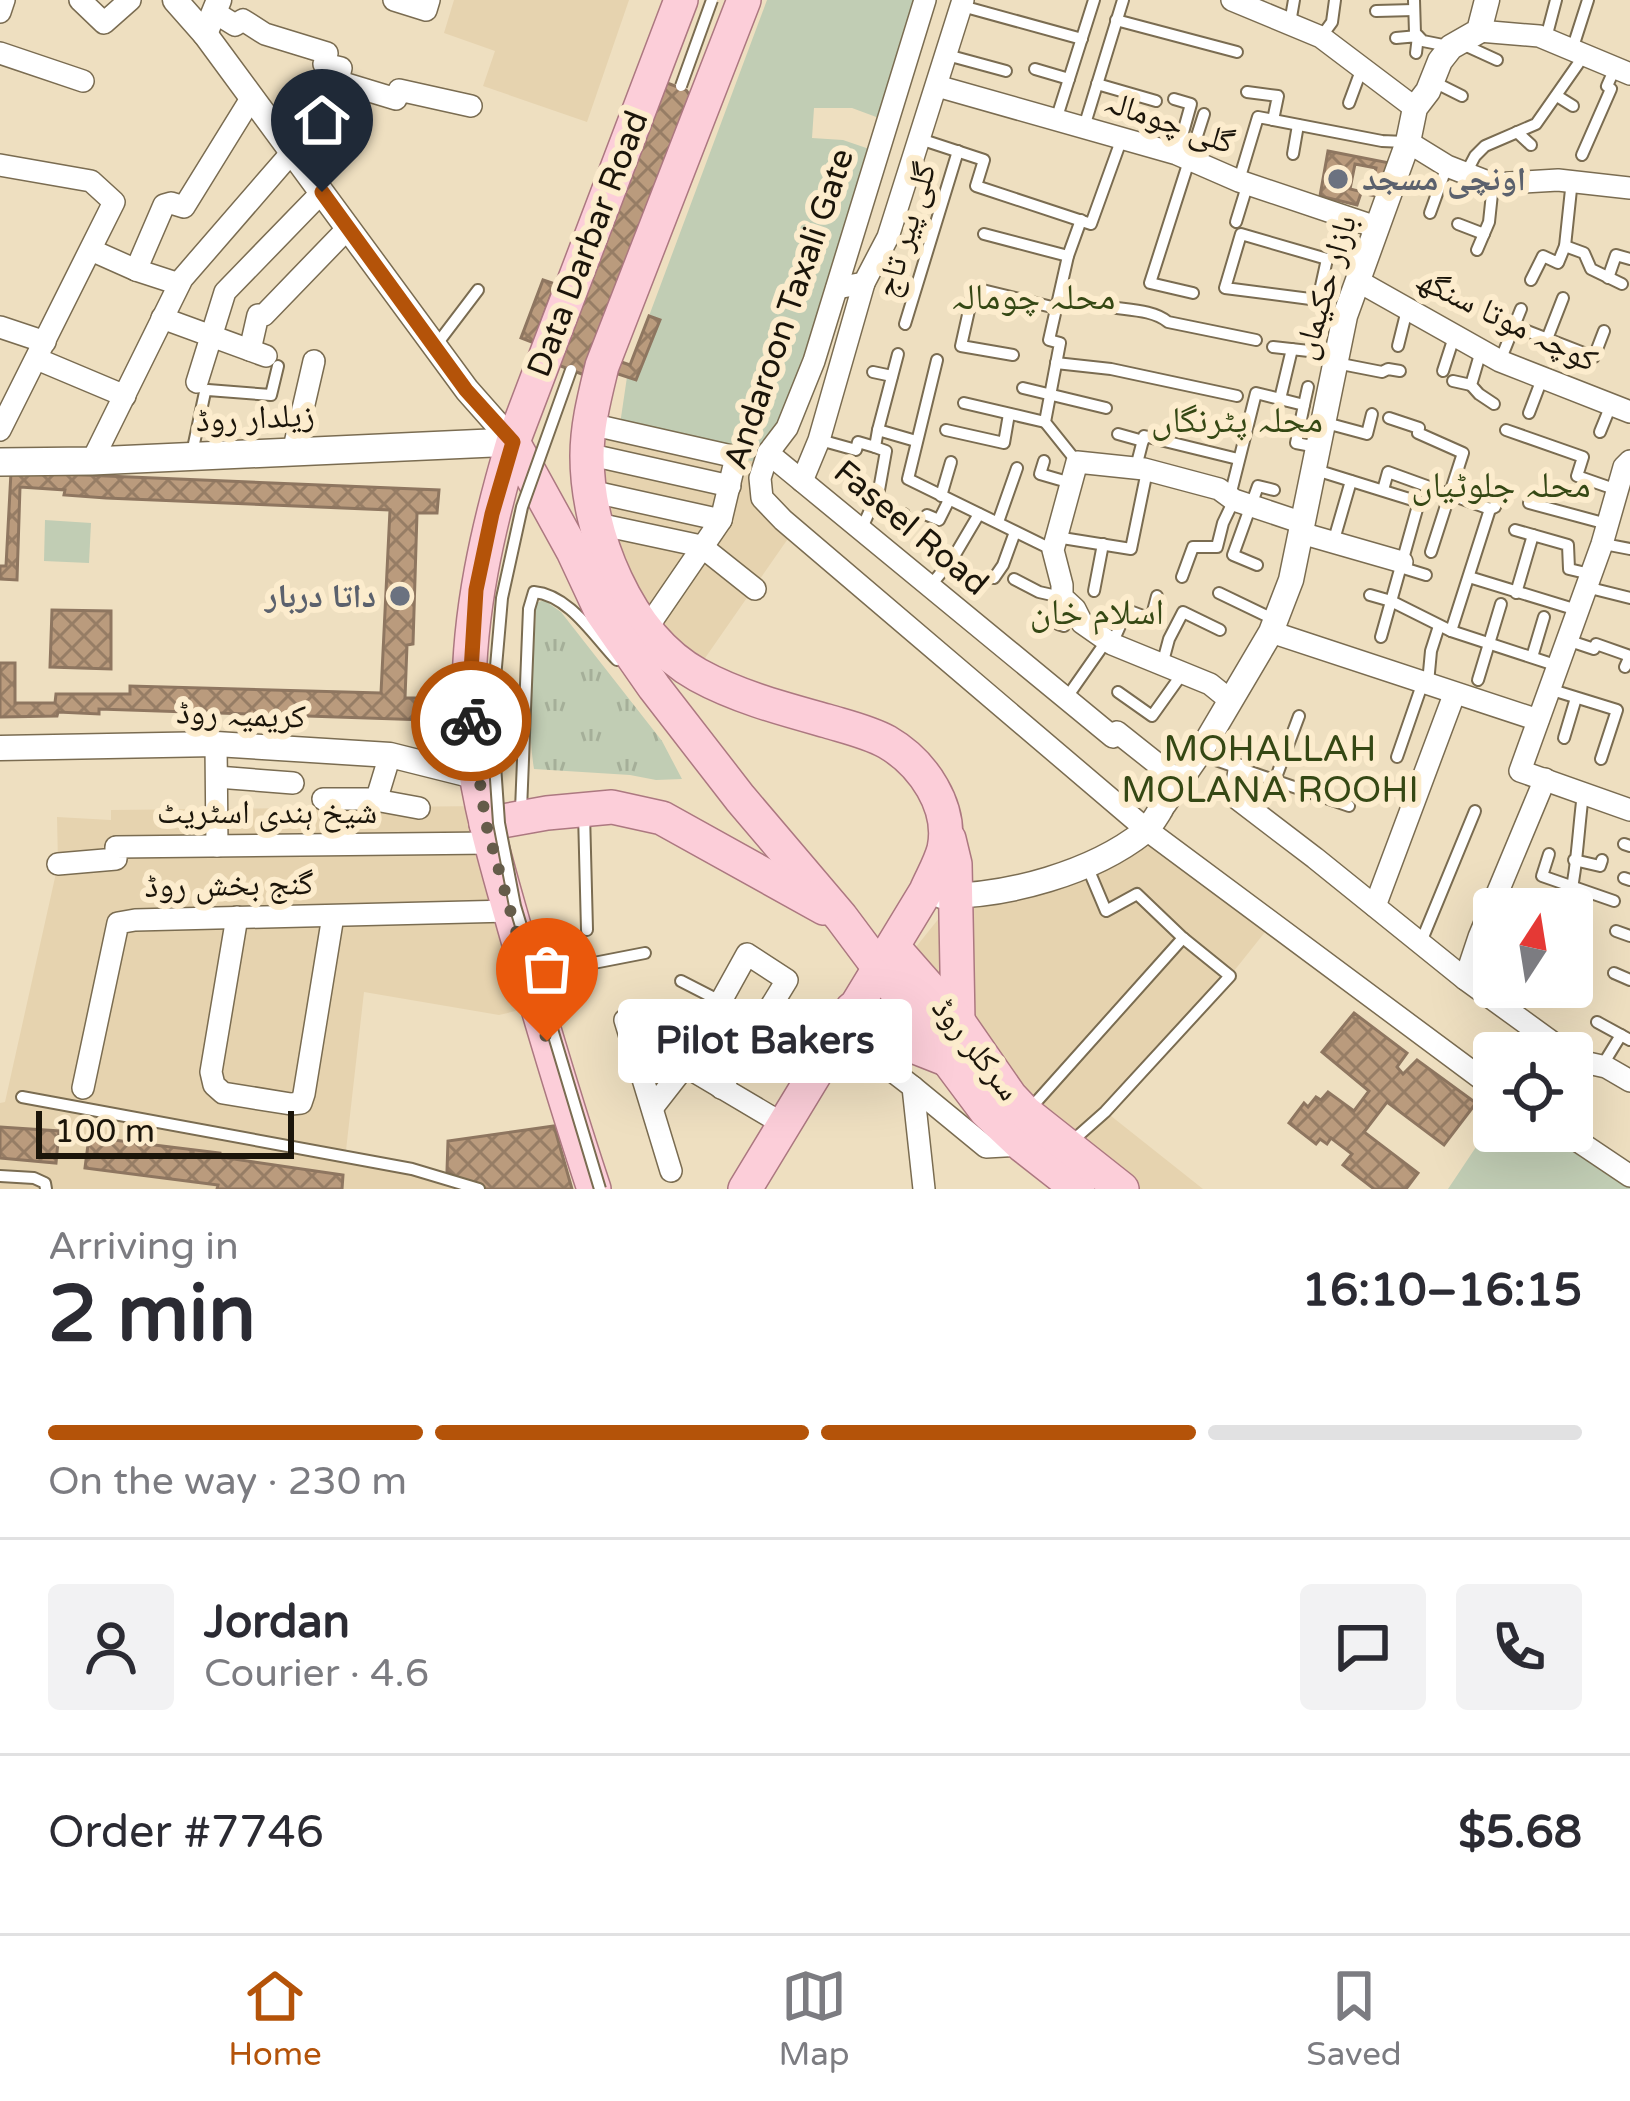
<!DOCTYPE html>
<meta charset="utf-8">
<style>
:root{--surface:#fff;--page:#f2f2f3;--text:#2b2b33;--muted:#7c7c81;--line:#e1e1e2;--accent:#b45309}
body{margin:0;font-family:"Varela Round","Noto Naskh Arabic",sans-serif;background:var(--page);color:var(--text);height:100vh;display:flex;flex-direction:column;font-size:45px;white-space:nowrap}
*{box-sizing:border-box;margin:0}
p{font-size:39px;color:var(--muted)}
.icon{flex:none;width:66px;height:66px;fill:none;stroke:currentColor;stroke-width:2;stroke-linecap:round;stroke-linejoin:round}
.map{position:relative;height:1189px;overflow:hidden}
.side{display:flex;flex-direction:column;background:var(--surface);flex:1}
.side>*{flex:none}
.needle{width:78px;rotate:12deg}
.buttons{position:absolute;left:1473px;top:888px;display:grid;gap:24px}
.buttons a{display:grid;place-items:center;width:120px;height:120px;border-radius:12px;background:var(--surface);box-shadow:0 12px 48px #0002;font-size:60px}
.scale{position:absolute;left:36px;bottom:30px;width:258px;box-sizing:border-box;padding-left:12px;border:6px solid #1b150a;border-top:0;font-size:33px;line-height:42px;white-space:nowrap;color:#1b150a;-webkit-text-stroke:9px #fceccd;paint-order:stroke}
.pin{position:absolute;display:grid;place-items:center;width:102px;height:102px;color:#fff;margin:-123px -51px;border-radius:50% 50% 50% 0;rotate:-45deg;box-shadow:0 0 12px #0007}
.pin .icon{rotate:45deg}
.courier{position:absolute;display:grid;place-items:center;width:120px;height:120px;margin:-60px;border:9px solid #b45309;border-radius:50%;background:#fff;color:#222;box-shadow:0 3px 15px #0007}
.bubble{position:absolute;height:84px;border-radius:12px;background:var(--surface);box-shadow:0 12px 48px #0002;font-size:39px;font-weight:700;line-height:84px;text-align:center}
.summary em{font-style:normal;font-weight:700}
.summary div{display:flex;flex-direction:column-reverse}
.summary{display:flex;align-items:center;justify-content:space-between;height:204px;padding:0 48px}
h1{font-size:78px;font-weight:700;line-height:90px}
.bar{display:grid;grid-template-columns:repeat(4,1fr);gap:18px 12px;align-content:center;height:144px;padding:0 48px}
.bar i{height:15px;border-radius:9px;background:var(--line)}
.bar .on{background:var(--accent)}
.bar p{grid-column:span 4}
.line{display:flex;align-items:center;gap:30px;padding:0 48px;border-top:3px solid var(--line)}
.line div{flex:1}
.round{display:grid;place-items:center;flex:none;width:126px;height:126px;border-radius:12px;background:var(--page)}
.tabs{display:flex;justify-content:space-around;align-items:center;height:168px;border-top:3px solid var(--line);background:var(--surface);font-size:33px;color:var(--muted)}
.tabs a{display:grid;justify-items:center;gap:6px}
.tabs .on{color:var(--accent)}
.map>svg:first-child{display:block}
</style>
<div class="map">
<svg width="1630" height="1189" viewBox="0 0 1630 1189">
<defs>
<pattern id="grass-tufts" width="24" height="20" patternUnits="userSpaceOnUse" patternTransform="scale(3)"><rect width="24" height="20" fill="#c1cdb4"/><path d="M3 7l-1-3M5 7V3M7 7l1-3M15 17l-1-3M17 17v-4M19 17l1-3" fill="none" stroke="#a5af99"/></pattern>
<pattern id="building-cross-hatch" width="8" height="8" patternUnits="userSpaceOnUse" patternTransform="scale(3)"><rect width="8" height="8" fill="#ba9b7d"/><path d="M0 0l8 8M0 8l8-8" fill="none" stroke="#967d65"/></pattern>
</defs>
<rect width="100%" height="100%" fill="#eedfc0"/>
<!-- built -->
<g fill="#e6d3af">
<polygon points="454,0 629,0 587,122 483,86 495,51 444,33"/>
<polygon points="590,424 764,464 760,478 794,530 703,661 638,608 601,535"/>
<polygon points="482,806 537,1006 499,1015 364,992 345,1159 443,1177 461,1189 0,1189 0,1103 5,1102 58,864 57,817 111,820 111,810"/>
<polygon points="1147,830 1273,922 1230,976 1106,1112 1203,1189 1137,1189 1027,1099 916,947 944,912 999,903"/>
</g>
<!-- grass -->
<path fill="url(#grass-tufts)" d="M544,600L561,612L662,741L682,779L656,780L630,775L534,769C525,714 535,659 536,603Z"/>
<!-- park -->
<g fill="#c1cdb4">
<polygon points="767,0 925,0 887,121 852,108 814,108 812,138 843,140 878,152 814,361 764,464 619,431 627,377 636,380 659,321 649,316"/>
<polygon points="45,520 91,523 89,563 44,561"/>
<polygon points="1494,1120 1494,1131 1557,1131 1630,1177 1630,1189 1448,1189"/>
</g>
<!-- building -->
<g fill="url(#building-cross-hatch)" stroke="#8e7660" stroke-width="3" fill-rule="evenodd">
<polygon points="667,83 686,90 694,101 595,353 630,365 649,316 660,320 636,380 591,365 587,376 550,362 555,351 521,338 543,280 555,284 538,331"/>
<path d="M1328,151L1395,164L1381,197L1361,193L1357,205L1320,196ZM1355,164L1376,168L1370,194L1350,189Z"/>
<polygon points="11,472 439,490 437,513 417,513 413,644 407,645 405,698 427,698 426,720 99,709 99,714 58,712 57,716 0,717 0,663 15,663 15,703 55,703 56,694 130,694 130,686 381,693 390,510 106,498 64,495 65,490 20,487 17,580 0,579 0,566 6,566"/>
<polygon points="52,610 111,611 111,669 50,667"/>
<polygon points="1354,1013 1407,1053 1397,1067 1403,1074 1417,1060 1476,1103 1444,1145 1387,1102 1364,1132 1418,1173 1406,1189 1374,1189 1343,1165 1352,1154 1331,1138 1327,1144 1320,1139 1316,1144 1289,1123 1304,1103 1308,1107 1316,1097 1321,1100 1328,1092 1354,1111 1369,1091 1322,1052"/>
<polygon points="554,1126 572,1189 471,1189 447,1171 448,1141"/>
<polygon points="0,1127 59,1131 56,1163 0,1158"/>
<polygon points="89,1137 220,1153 220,1157 343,1175 342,1189 217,1189 218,1185 85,1168"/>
</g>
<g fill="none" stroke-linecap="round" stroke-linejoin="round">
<defs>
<g id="service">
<polyline points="1414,0 1415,33 1423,41 1448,46"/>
<polyline points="962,6 1082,39"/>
<polyline points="1376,11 1414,10"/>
<polyline points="1116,20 1237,52"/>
<polyline points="1290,23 1294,0"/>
<polyline points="1321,37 1332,22 1335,0"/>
<polyline points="1396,38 1418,36 1416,53"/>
<polyline points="1546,38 1556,0"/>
<polyline points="1462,44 1497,60"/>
<polyline points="1572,50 1588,0"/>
<polyline points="947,55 1006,71"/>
<polyline points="1035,69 1069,79"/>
<polyline points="1434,82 1462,96"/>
<polyline points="1097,84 1156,101"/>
<polyline points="1247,92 1278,96 1273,120"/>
<polyline points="1557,96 1573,106"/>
<polyline points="1174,99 1191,104 1177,154"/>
<polyline points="1349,103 1362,68"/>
<polyline points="1056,120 1094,0"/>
<polyline points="1084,127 1123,0"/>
<polyline points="1517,132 1531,145"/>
<polyline points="920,139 984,160 976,186 1091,224 1122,138"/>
<polyline points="1293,154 1298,125"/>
<polyline points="1582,155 1611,89 1607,86 1615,68"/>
<polyline points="1466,173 1475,156 1485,146 1536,124 1578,64"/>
<polyline points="1239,180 1258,117 1382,141 1405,142"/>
<polyline points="1430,213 1447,166"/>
<polyline points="1236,222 1248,183"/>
<polyline points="1458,224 1484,234"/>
<polyline points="984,234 1068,256"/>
<polyline points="1565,246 1584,253 1591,269 1622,284"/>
<polyline points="1477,250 1489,222 1493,184"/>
<polyline points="1327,259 1318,300 1225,288 1241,234 1327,259 1337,255 1361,262"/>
<polyline points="1608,278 1616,255 1630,259"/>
<polyline points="1531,280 1543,256 1558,263 1565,246 1572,180"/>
<polyline points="1193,293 1150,283 1204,114"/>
<path d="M1110,307C1129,310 1154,310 1168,322L1256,340"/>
<polyline points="905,324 958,151"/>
<polyline points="1514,326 1594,357 1604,331"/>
<polyline points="1547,339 1563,298"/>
<polyline points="437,344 478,290"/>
<polyline points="1398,346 1407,310"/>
<polyline points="1273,347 1309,351"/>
<polyline points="1481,351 1471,385 1479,394 1494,404"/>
<polyline points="898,354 878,430 916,441"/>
<polyline points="1013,355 961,346 974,288 1056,308"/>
<polyline points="937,360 908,479 1053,550"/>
<polyline points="1500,361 1521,309"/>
<polyline points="1056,363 1111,369 1237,396"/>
<polyline points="1336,363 1382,372 1388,369 1400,371"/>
<polyline points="1443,371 1454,337"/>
<polyline points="873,372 892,376"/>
<polyline points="1453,381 1471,385"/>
<polyline points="1023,388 1106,408"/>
<polyline points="1280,399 1292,349"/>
<polyline points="964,403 1045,422"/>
<polyline points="1304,405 1308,387"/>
<polyline points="1529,413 1542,379"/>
<polyline points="1389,418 1419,428 1418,433 1463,453 1431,552"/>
<polyline points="1326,423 1367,434 1372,414"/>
<polyline points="946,430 1004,443 1009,414"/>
<polyline points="1506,430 1583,457 1577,476 1617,490"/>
<polyline points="1600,432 1611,405"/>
<polyline points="1118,434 1143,441"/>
<polyline points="820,440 856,450 858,442 875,447"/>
<polyline points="192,453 205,392 208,390 271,395 278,366"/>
<polyline points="1044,461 1040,474 1071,483"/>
<polyline points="1077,462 1045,422 1060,343 1049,340 1068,256 1081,220"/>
<polyline points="1136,467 1144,436 1238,459"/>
<polyline points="1316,470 1419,502 1381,637"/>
<polyline points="1383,490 1388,472 1490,509 1451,631"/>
<polyline points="941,496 951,462"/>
<polyline points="1230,496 1256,393 1304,405 1296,443 1317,447"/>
<polyline points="873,503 900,521 904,514"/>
<polyline points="1529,503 1607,524"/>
<polyline points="1490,509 1495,507 1500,490"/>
<polyline points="927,515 939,520 949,500"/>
<polyline points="998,522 1017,468"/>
<polyline points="862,528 879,490 886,451 875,447 878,430"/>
<polyline points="1515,530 1568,545 1569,569 1590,574"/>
<polyline points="1056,537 1131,549 1147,471"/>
<polyline points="1333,543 1351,481"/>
<polyline points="1604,544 1630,549"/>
<polyline points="1257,565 1233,555 1258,486 1274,490"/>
<polyline points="1400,567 1426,575"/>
<polyline points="1182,577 1193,547 1217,547 1223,523 1234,500"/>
<polyline points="1469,577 1577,610"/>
<polyline points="994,578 1003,565 1015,532"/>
<polyline points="1014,579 1039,592 1061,597"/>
<polyline points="931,585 953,558 979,514"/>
<polyline points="1586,587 1630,598"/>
<polyline points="1094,591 1103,544"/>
<polyline points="1219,593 1273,619"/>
<polyline points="1516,593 1533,535"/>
<polyline points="1370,595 1391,601 1451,631 1558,666"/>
<polyline points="1058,624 1064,626 1068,606"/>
<polyline points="1567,640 1594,649 1596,644 1630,656 1625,667"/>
<polyline points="1112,644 1127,610 1151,619 1157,596"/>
<polyline points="1532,657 1544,617"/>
<polyline points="1162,665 1169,639 1183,612 1220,630"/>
<polyline points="1478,680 1501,604"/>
<polyline points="1428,683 1431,651 1439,626"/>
<polyline points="1549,689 1617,710 1601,759"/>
<polyline points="1118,692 1152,716 1182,674"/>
<polyline points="1065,700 1107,640"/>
<polyline points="1564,738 1576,698"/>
<polyline points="1201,755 1349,806"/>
<polyline points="1397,757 1423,682"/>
<polyline points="1275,780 1299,716"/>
<path d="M521,810L529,609L534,592C569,595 594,636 617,660"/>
<polyline points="584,813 587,930"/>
<polyline points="1624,844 1630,846"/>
<polyline points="1549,854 1542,876 1614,901"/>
<polyline points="1574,860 1600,866 1602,860"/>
<polyline points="1624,878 1630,880"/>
<polyline points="1533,899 1560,909"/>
<path d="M1567,909C1577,875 1578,831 1583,794"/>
<polyline points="1572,930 1578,932 1572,943"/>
<polyline points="1616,931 1630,936"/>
<polyline points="1421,942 1475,811"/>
<polyline points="1614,973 1630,980"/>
<polyline points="532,975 645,953"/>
<polyline points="681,981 720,1001"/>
<polyline points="1597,1022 1630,1040"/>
<polyline points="1602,1066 1621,1035"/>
<polyline points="22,1097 412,1169 479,1189"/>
<polyline points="1029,1110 1183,938"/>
<polyline points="1070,1143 1105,1112 1230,976 1183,938 1137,894 1106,911 1087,866"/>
<polyline points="0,1176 34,1178 45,1183 46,1189"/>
</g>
<g id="minor">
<polyline points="80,0 104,23 130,0"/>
<polyline points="394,0 426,10 429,0"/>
<polyline points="925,0 814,361 787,428 768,453 760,478 762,498 783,520 1147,830 1494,1088"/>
<polyline points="1232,0 1321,37 1415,108"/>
<polyline points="0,12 4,0"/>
<polyline points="214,12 235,25 243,20 265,34 327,53 324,64 341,68 338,81 340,82 396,99 399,90 471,106"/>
<polyline points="1479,31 1539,36 1630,74"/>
<polyline points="0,53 83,81"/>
<polyline points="937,86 1177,154 1239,181 1376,227"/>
<polyline points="1408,142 1447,166 1493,184 1558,180 1630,188"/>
<polyline points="0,165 91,181 114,202 0,430"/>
<polyline points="91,250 136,270 179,284"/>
<polyline points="136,270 164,205 171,203 184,207 252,97"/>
<polyline points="1358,281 1500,361 1630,412"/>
<polyline points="837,288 864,283 888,237 963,0"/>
<polyline points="162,318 266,356"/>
<polyline points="0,327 45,342"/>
<polyline points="250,350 258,315 264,315 348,228"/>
<polyline points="37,359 125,396"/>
<polyline points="197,382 225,292 322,192"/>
<polyline points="590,424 736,457 721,520 645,631"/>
<polyline points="293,452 314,361"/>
<polyline points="768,453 1113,737 1117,732 1180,782"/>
<polyline points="587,454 730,486"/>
<polyline points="92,461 182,279 292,152"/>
<polyline points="1630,461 1624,467 1602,544 1520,771 1630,810"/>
<polyline points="802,481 819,440 864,283"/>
<polyline points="590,491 721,520"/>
<polyline points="598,524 701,546 755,589"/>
<polyline points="1301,533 1402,562"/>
<polyline points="1271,632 1538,720"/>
<polyline points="1231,701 1210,684 1112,644 1082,623 1075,609 1062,597 1062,585 1053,550 1077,462 1144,469 1219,489 1234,500 1303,523"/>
<polyline points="216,744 217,846"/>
<polyline points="1239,770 1235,797 1315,858 1465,979 1567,1053"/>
<polyline points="217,777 293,783"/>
<polyline points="323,799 370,799 419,808"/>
<polyline points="376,801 390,755"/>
<polyline points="58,864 116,859 116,847 491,843"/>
<polyline points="1375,906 1454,695"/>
<polyline points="237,917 211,1072 214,1085 223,1093 291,1104 301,1103 304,1094 333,916"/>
<polyline points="1465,979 1479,937 1545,779"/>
<polyline points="625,1020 671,1171"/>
<polyline points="839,1030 913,1087 924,1189"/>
<polyline points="1572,1057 1579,1061 1606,1067 1630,1081"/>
<polyline points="685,1066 783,1124"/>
<polyline points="913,1087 986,1147 1022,1145"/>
<polyline points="83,1088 118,923 135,920 510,911"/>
<polyline points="653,1107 685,1066 747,954 787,980 721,1088"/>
<polyline points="1563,1131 1630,1176"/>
</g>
<g id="tertiary">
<polyline points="175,0 205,34 467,390 513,442"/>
<polyline points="205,34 219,0"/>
<polyline points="0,748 216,744 390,755 478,777"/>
<polyline points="1164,804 1202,749 1271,632 1291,580 1345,316 1408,142 1415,108 1428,91 1440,61 1451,47 1479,31 1487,0"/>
<path d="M942,896C1008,896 1092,873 1144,832C1151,826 1156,817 1161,809"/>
</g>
<polyline id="secondary" points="0,462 92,461 513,442"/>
<g id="primary">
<path d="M744,0L602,366C595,395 587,425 587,456C587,533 627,636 698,675C738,697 784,709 827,721C847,727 869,732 887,742C923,763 953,807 944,849C940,864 932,877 926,891L745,1189"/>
<polyline points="514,444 573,551 601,611 654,687 740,798 841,917 986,1111 1022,1145 1078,1189"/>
<polyline points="486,824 547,813 612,807 662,818 824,908"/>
<polyline points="949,839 955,864 958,1021"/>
<polyline points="893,947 958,1021 1010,1096 1026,1113 1122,1189"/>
<polyline points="852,1009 915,1047 948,1060"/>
<path d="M594,1189C565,1102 539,1014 514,926C494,855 470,778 469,702C468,613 488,527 513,442L681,0"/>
</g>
</defs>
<!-- service casing -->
<use href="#service" stroke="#7a6c51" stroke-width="14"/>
<!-- minor casing -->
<use href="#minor" stroke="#7a6c51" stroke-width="24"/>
<!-- tertiary casing -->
<use href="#tertiary" stroke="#7a6c51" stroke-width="27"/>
<!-- secondary casing -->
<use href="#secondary" stroke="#7a6c51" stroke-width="30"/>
<!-- primary casing -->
<use href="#primary" stroke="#ac7880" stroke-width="36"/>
<!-- service -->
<use href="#service" stroke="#fff" stroke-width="10"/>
<!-- minor -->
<use href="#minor" stroke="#fff" stroke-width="21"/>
<!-- tertiary -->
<use href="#tertiary" stroke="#fff" stroke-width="24"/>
<!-- secondary -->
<use href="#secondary" stroke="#fff" stroke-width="27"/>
<!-- primary -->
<use href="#primary" stroke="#fcced9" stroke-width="33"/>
<defs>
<g id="service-bridge">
<polyline points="681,86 712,0"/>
<polyline points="571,370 522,507 502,598 493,701 495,765 499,823 515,906 600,1189"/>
</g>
</defs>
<!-- service-bridge casing -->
<use href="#service-bridge" stroke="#7a6c51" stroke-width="14" stroke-linecap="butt"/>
<!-- service-bridge -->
<use href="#service-bridge" stroke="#fff" stroke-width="10"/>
</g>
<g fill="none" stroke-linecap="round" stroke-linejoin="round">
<!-- done -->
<polyline stroke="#655c4a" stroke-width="12" stroke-dasharray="0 21.6" points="471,721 486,824 547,1041"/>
<!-- route -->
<polyline stroke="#b45309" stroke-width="15" points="322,192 466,390 513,442 492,514 476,590 469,704 471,721"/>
</g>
<!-- markers -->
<g fill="#6b7280" stroke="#fceccd" stroke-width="4.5">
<circle cx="1338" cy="179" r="12"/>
<circle cx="400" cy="596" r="12"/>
</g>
<g text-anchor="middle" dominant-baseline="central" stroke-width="12" stroke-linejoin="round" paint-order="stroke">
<!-- street labels -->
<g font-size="33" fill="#1b150a" stroke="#fceccd">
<text transform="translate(1169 122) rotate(19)">گلی چومالہ</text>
<text transform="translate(906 230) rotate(-73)">گلی پیر تاج</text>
<text transform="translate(588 244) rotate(-69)">Data Darbar Road</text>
<text transform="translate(1325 287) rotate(-73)">بازار حکیماں</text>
<text transform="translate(789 309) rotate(-71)">Andaroon Taxali Gate</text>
<text transform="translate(1507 320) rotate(26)">کوچہ موتا سنگھ</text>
<text transform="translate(255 418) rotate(-3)">زیلدار روڈ</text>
<text transform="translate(911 528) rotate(40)">Faseel Road</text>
<text transform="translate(241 715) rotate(2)">کریمیہ روڈ</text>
<text x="267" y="812">شیخ ہندی اسٹریٹ</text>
<text transform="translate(229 885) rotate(-1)">گنج بخش روڈ</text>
<text transform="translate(976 1049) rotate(52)">سرکلر روڈ</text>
</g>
<!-- worship labels -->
<g font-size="33" font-weight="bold" fill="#5b616d" stroke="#fceccd" text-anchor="start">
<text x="1362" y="179">اونچی مسجد</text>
<text x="376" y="596" text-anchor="end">داتا دربار</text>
</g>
<!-- neighbourhood labels -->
<g font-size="36" fill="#354814" stroke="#fceccd">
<text x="1033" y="297">محلہ چومالہ</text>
<text x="1237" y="420">محلہ پٹرنگاں</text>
<text x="1501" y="485">محلہ جلوٹیاں</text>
<text x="1097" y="612">اسلام خان</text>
<text x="1270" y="749">MOHALLAH<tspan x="1270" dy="41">MOLANA ROOHI</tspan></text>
</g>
</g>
</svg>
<div class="buttons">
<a><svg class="needle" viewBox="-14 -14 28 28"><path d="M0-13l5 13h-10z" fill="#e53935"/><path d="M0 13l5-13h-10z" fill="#7c7c81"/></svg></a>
<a><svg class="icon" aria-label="locate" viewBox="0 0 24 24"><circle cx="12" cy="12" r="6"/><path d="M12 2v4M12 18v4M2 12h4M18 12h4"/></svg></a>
</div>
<div class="scale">100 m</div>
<div class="pin" style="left:547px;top:1041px;background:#ea580c"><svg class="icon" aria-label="bag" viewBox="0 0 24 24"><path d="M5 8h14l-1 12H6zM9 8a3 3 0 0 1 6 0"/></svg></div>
<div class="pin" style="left:322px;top:192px;background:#1f2937"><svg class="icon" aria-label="home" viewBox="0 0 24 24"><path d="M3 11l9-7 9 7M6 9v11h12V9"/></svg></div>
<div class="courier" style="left:471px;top:721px"><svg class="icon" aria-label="bike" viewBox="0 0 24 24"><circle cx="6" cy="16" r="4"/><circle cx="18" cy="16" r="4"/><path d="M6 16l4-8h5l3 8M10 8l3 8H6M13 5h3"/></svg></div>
<div class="bubble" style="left:618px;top:999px;width:294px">Pilot Bakers</div>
</div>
<section class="side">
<div class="summary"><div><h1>2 min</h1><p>Arriving in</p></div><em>16:10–16:15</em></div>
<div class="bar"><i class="on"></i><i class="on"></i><i class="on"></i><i></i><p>On the way · 230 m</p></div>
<div class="line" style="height:216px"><a class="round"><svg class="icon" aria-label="person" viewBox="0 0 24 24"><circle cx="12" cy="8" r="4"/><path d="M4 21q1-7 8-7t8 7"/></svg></a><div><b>Jordan</b><p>Courier · 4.6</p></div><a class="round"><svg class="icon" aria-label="chat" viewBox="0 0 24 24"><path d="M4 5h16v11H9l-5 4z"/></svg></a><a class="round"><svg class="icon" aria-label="phone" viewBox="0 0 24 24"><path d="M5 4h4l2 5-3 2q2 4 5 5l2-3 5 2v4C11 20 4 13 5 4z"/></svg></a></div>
<div class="line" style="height:156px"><div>Order #7746</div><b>$5.68</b></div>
</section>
<nav class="tabs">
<a class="on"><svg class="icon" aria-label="home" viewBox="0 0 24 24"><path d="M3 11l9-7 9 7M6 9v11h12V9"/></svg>Home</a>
<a><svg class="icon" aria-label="map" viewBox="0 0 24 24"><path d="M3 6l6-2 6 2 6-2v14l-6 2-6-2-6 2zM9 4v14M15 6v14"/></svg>Map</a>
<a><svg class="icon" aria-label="saved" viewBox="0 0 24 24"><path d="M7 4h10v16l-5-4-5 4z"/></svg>Saved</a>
</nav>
